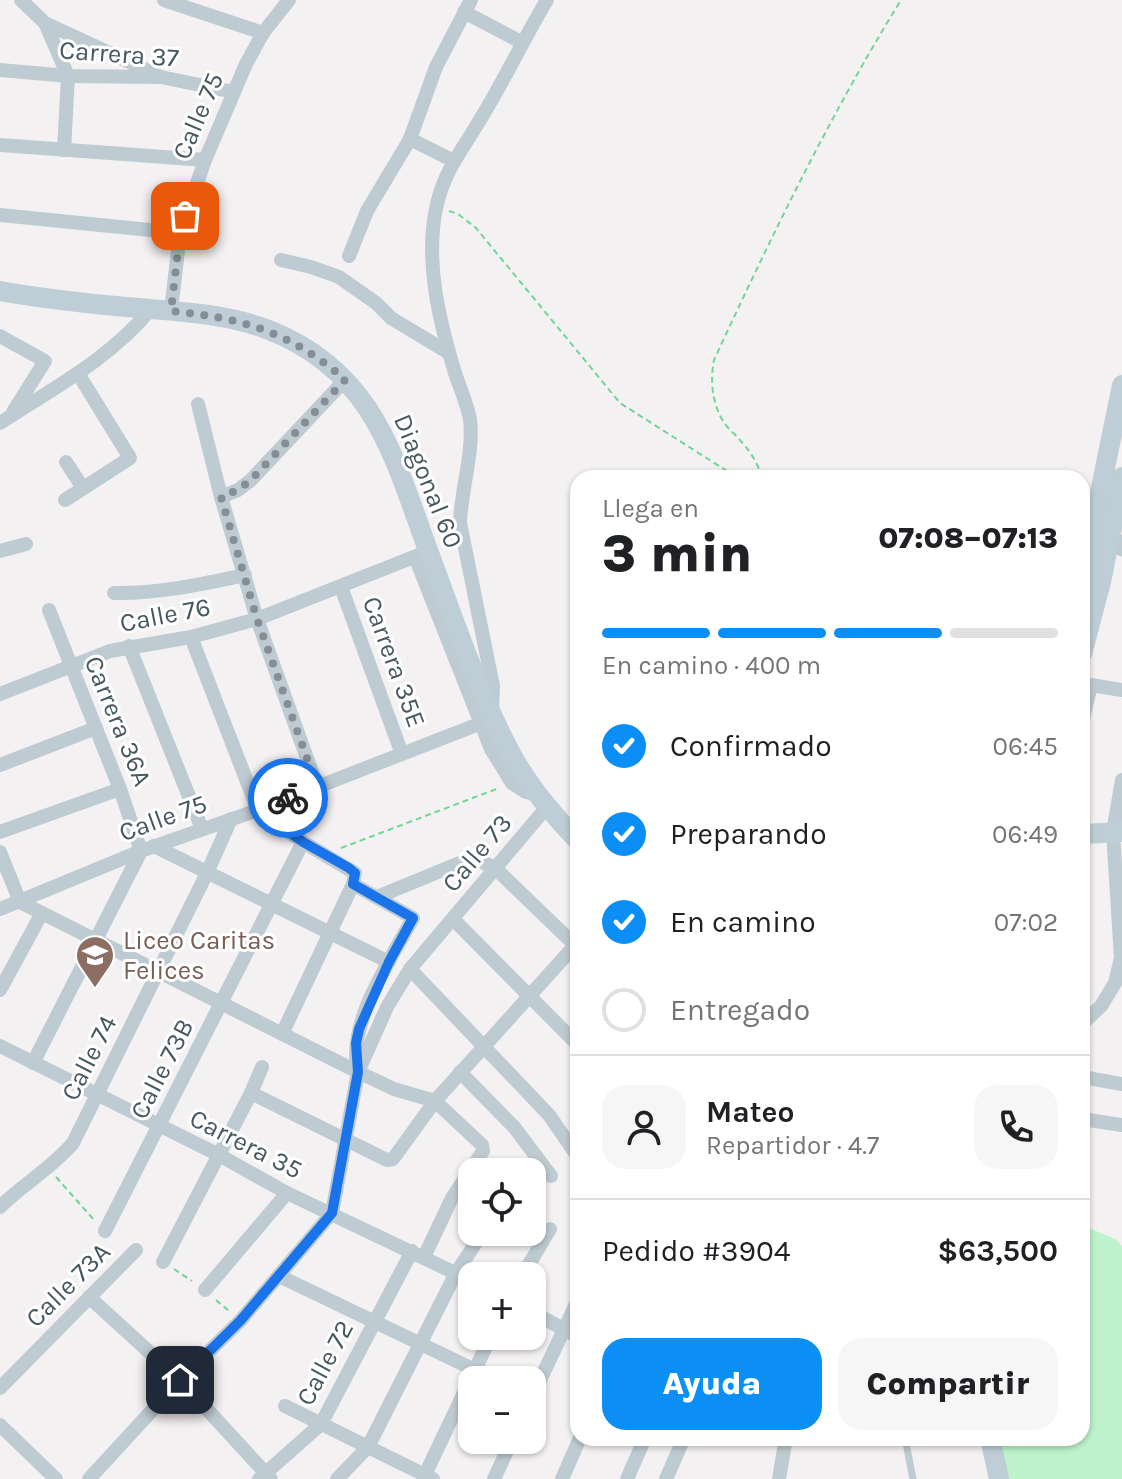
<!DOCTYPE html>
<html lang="es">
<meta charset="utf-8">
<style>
:root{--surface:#fff;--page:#f6f6f6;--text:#202124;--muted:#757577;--line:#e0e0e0;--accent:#0b8ff4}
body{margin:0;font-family:Karla,sans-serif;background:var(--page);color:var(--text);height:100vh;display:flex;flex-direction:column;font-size:30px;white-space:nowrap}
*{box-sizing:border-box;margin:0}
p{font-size:26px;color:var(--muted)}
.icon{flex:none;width:44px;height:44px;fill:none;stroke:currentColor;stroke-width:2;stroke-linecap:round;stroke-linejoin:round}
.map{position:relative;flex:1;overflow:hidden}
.drawer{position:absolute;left:570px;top:470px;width:520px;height:976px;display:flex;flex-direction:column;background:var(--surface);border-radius:24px;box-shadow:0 2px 6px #0004}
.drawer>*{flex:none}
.buttons{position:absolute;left:458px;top:1158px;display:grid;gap:16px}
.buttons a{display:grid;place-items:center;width:88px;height:88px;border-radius:16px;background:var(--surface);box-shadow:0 2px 6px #0004;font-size:40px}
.pin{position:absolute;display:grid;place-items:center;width:68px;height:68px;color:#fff;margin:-34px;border-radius:16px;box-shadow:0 4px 12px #0006}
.courier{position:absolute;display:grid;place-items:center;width:80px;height:80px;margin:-40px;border:6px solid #1a73e8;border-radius:50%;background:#fff;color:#222;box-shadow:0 2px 10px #0007}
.overview em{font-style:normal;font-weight:800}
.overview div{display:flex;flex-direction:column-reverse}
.overview{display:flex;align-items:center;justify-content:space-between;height:136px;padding:0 32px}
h1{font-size:52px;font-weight:800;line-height:60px}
.bar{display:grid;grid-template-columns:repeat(4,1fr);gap:12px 8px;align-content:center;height:96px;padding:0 32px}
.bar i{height:10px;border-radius:6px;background:var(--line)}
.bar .on{background:var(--accent)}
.bar p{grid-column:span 4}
.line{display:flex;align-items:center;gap:20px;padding:0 32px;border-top:2px solid var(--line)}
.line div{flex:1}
.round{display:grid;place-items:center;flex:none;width:84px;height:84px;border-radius:24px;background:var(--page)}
ol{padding:0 32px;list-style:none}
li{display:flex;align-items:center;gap:24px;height:88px}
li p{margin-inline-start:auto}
li .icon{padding:8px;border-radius:50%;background:var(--accent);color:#fff;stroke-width:4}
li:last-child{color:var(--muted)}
li i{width:44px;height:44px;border:4px solid var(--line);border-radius:50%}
.button{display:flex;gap:16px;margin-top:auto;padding:16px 32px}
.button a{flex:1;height:92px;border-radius:24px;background:var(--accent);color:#fff;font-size:32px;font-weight:800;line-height:92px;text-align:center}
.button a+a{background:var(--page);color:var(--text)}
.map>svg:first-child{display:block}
</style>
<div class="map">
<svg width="1122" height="1479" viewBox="0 0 1122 1479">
<rect width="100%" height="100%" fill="#f4f1f2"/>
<!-- green -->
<polygon fill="#bef3cc" points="1082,1225 1117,1240 1122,1246 1122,1479 997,1479 983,1438 1082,1438"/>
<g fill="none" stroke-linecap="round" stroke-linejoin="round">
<!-- path -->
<g stroke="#73d498" stroke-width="2" stroke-dasharray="6 4" stroke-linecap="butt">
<polyline points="449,211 458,214 476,228 620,403 738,478"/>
<path d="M762,478C758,463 750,451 740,440C735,434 727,428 723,421C712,403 710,380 714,360C771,237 830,115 901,0"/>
<polyline points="341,848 499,788"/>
<polyline points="56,1177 94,1220"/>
<polyline points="174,1269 192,1281"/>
<polyline points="216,1300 229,1311"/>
</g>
<!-- lane -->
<g stroke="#becbd2" stroke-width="7">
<polyline points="1122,538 1119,552 1122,553"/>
<polyline points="905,1438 913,1479"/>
</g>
<!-- street -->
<g stroke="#becbd2" stroke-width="14">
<polyline points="21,0 45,23 157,75"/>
<polyline points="164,0 263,33"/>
<polyline points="464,12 521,42"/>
<polyline points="45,23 68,76 64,150"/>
<polyline points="0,70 68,76 161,77 234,92"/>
<polyline points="410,139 452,160"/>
<polyline points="0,145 205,160"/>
<polyline points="0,215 180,233"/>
<polyline points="349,256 367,211 410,139 436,67 471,0"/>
<polyline points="281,260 311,267 339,277 376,303 391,318 449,353"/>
<polyline points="171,311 180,233 205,160 246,64 263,33 289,0"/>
<polyline points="0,336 45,361 13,412"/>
<polyline points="198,404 221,497 257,619 317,786"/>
<path d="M0,423C55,387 108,360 151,309"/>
<polyline points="66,462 83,488"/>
<polyline points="221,497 238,490 251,480 345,380"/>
<polyline points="65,500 130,458 79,375"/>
<polyline points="0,551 26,544"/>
<polyline points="415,557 491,749 512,783 526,792 536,794"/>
<polyline points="341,587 402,754"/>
<path d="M114,593C158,594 202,584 245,575"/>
<polyline points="191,637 258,810 303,842 355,873 353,884 282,1034"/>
<polyline points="129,646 202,829"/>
<polyline points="0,694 110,651 191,637 257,619 429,551"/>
<path d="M492,710L493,686L460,523C461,489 474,453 470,419C467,404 460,388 455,373C439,320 424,259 437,204C445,170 461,152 478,123C503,83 523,40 547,0"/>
<polyline points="1082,723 1091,685 1122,690"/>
<polyline points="0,765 96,728"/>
<polyline points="0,832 120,789"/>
<polyline points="154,846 389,962"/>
<polyline points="0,852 20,902 358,1072 394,1089 435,1101 482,1145 483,1151 452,1198 424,1257"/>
<path d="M353,884L413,918C391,959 349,1020 357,1067"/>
<polyline points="377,897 467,860 477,859 496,869 578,948"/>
<polyline points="0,909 141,851 258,810 479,724"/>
<polyline points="453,919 578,1045"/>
<polyline points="410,969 549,1115 578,1157"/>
<polyline points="0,990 42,913"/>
<polyline points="1082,1024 1101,1006 1115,983 1121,958 1113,832 1122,780"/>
<polyline points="0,1046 219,1155 287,1193 472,1281"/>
<polyline points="33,1063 141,851 120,789 49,610"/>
<polyline points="460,1072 514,1127 551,1176"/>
<polyline points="1082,1077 1122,1084"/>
<polyline points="251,1093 387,1160 393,1159 435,1101 578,942"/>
<polyline points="1082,1119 1122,1125"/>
<path d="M0,1207C23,1184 52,1168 73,1143L207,873L231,819"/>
<polyline points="105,1231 303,842"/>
<polyline points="163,1262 251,1093 262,1067"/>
<polyline points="279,1276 475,1370"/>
<polyline points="522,1276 550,1229"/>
<polyline points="205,1290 287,1193"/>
<polyline points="89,1297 180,1380 271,1479"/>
<polyline points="532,1312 578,1337"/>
<polyline points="0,1388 136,1250"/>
<polyline points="532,1397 578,1300"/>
<polyline points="285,1406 433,1479"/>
<polyline points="0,1425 56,1479"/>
<polyline points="89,1479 180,1380 240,1321 332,1213 358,1072 387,1007 410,969 546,808"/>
<polyline points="259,1479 321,1424 412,1251"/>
<polyline points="337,1479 368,1447 456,1273 483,1232"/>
<polyline points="423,1479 491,1336"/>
<polyline points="494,1479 512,1440"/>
<polyline points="562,1479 580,1438"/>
<polyline points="627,1479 645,1438"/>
<polyline points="666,1479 684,1438"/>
<polyline points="779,1479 786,1438"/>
</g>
<!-- secondary -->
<g stroke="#becdd6" stroke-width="20">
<path d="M0,291C46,299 92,304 138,308C183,312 228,314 269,330C375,372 394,458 429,553C453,617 475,683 506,744C524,781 550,811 578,841"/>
<polyline points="1082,581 1122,385"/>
<polyline points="1082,654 1101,582 1122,477"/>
<polyline points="1082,834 1122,832"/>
<polyline points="990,1438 999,1479"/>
</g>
</g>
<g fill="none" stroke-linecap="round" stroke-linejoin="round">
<!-- done -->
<path stroke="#848e94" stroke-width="8" stroke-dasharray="0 14.4" d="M185,216L180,233L171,311C241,318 292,332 345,380L251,480L238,490L221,497L257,619L317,786L288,798"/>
<!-- route -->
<polyline stroke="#1a73e8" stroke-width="10" points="180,1380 240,1321 332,1213 358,1072 356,1043 359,1029 389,962 413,918 353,884 355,873 349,868 303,842 258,810 288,798"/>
</g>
<!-- icons -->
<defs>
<symbol id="school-pin" viewBox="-11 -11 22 30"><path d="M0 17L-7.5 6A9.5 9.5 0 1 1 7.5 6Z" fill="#8d6e63" stroke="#fff"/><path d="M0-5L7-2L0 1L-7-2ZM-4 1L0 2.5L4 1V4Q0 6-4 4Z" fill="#fff"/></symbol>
</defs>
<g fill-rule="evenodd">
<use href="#school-pin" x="73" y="933" width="44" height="60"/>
</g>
<g text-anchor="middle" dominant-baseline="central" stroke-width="6" stroke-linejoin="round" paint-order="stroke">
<!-- street labels -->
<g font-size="26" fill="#475861" stroke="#fff">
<text transform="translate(119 54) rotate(4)">Carrera 37</text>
<text transform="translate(198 116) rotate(-67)">Calle 75</text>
<text transform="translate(428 481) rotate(68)">Diagonal 60</text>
<text transform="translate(165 615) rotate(-11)">Calle 76</text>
<text transform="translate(394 662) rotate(70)">Carrera 35E</text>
<text transform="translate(118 721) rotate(68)">Carrera 36A</text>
<text transform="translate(163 818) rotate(-20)">Calle 75</text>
<text transform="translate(477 853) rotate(-50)">Calle 73</text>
<text transform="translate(89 1058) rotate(-63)">Calle 74</text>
<text transform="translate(162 1069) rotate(-63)">Calle 73B</text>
<text transform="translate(246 1144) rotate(27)">Carrera 35</text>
<text transform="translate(68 1285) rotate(-45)">Calle 73A</text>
<text transform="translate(325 1363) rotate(-62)">Calle 72</text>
</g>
<!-- education labels -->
<g font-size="26" fill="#785e54" stroke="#fff" text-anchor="start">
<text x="123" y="940">Liceo Caritas<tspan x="123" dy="30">Felices</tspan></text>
</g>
</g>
</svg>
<div class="buttons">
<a><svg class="icon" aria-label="locate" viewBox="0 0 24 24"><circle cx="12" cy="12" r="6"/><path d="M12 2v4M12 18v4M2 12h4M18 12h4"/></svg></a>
<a>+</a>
<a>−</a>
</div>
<div class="pin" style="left:185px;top:216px;background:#ea580c"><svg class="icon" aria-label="bag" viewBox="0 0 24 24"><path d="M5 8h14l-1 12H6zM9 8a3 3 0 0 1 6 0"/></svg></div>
<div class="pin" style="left:180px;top:1380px;background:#1f2937"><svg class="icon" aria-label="home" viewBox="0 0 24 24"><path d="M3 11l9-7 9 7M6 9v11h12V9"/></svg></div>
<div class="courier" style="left:288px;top:798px"><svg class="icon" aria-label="bike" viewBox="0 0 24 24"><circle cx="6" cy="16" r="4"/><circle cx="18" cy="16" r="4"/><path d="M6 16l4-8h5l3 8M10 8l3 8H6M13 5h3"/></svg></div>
<section class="drawer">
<div class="overview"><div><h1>3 min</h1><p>Llega en</p></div><em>07:08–07:13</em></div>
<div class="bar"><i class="on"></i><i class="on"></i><i class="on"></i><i></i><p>En camino · 400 m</p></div>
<ol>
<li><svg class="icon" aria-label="check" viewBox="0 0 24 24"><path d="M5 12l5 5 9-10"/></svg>Confirmado<p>06:45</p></li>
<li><svg class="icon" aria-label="check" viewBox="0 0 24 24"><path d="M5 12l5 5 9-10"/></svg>Preparando<p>06:49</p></li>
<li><svg class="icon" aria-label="check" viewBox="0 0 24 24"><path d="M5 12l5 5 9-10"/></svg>En camino<p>07:02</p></li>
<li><i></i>Entregado</li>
</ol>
<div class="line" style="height:144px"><a class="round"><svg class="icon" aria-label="person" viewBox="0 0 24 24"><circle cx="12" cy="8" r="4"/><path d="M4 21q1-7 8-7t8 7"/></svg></a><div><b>Mateo</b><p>Repartidor · 4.7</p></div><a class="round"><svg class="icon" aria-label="phone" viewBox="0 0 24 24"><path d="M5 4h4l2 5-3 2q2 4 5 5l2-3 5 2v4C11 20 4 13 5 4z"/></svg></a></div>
<div class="line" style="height:104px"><div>Pedido #3904</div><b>$63,500</b></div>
<div class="button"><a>Ayuda</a><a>Compartir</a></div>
</section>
</div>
